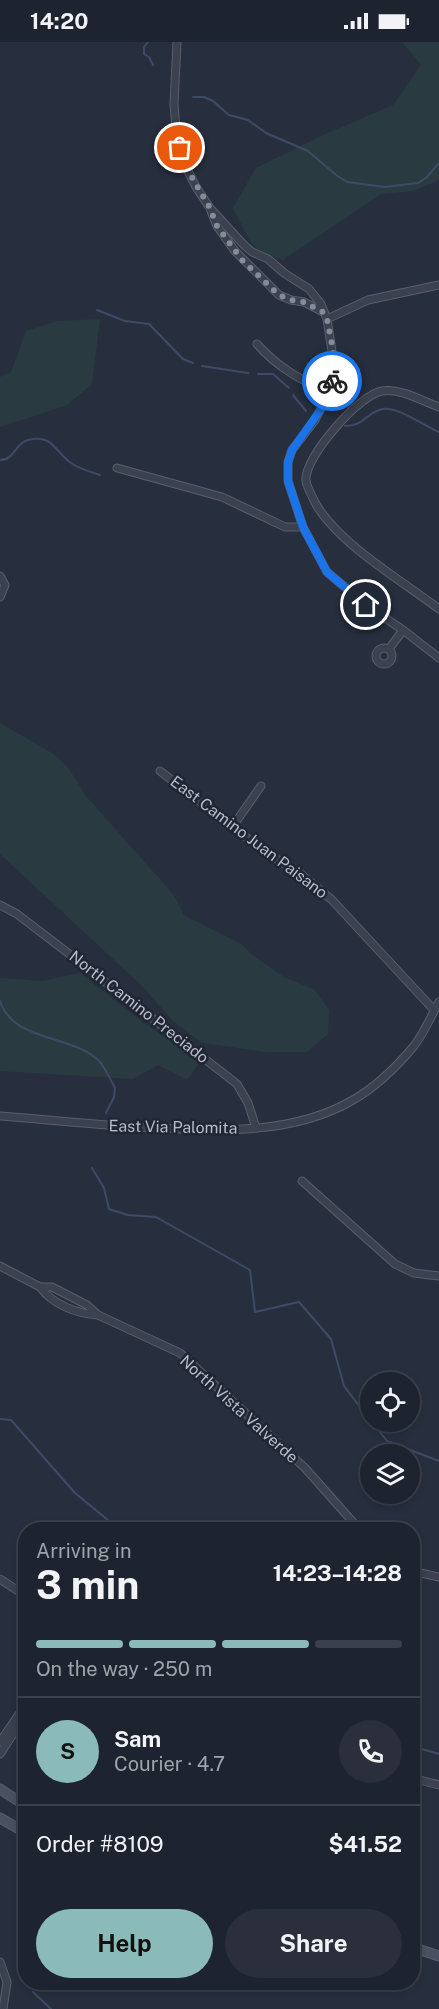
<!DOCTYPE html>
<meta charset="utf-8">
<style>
:root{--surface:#1d232f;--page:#2a2f3b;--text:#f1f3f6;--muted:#a0a4aa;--line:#3b404b;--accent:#8bbbb9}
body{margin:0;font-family:"Public Sans",sans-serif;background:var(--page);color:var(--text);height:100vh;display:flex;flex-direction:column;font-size:22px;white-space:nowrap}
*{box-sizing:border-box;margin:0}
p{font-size:20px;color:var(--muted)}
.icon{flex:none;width:33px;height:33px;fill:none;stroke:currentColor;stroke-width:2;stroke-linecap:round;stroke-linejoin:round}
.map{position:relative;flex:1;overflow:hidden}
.side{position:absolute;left:18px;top:1480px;width:402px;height:468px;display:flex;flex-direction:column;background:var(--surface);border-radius:24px;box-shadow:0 3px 9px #0003,0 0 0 2px var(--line)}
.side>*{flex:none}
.tools{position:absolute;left:360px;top:1330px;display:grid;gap:12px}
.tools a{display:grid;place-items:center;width:60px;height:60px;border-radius:50%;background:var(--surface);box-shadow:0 3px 9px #0003,0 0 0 2px var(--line);font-size:30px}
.pin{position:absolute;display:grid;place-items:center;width:51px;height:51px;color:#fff;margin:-26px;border:3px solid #fff;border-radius:50%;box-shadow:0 2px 6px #0007}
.courier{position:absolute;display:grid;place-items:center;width:60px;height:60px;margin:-30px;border:4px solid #1a73e8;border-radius:50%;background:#fff;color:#222;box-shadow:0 2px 8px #0007}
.headline em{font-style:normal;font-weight:700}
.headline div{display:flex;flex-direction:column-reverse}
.headline{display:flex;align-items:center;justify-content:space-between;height:102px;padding:0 18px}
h1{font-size:39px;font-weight:700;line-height:45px}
.bar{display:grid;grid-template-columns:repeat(4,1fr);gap:9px 6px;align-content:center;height:72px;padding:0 18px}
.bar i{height:8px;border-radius:4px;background:var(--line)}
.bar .on{background:var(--accent)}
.bar p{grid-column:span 4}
.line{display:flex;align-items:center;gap:15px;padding:0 18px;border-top:2px solid var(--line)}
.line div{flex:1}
.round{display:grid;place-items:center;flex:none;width:63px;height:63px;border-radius:32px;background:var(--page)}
.button{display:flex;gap:12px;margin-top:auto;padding:12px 18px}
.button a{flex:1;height:69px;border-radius:36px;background:var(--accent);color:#111;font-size:24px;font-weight:700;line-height:69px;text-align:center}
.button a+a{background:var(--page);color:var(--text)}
.status{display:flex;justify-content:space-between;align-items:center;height:42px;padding:0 30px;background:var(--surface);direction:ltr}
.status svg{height:16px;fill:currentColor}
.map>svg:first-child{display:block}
</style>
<div class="status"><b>14:20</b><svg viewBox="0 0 49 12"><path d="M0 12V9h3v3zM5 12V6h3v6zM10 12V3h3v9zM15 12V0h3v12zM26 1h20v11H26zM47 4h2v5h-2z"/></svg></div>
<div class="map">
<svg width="439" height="1967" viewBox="0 0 439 1967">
<rect width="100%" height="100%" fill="#272f3f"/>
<!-- green -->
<g fill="#293b40">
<polygon points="402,0 439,0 439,138 413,149 381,152 283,218 262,211 250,199 233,166 256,126 321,94 393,63 421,23"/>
<polygon points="100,277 92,342 67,363 0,385 0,335 11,330 26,289 58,279"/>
<polygon points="0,681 52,711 67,724 86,754 173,852 184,873 241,902 255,915 284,935 315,948 329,968 328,992 307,1010 266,1010 202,1001 173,979 142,944 0,812"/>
<polygon points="80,931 142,980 197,1017 199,1021 187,1038 158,1023 133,1037 0,1029 0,936 42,939"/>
</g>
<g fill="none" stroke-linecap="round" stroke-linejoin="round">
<!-- stream -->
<g stroke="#3e4b66" stroke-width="2">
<polyline points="148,0 144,5 144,12 149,15 153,23"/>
<polyline points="193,55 204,55 213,59 229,73 248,78 266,91 308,109 336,133 347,140 385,145 418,141 426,136 439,121"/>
<polyline points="97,268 125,279 149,282 183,317 193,321"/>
<polyline points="202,324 248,331"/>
<polyline points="258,332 273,332 289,346"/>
<polyline points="293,353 306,369"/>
<path d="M345,384C365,384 366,370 383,367C400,365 423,384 439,390"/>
<path d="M0,418C15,418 15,401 28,398C54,391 55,412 74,423C81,427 91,430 100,433"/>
<path d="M0,959C13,1000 70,992 98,1018C104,1023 111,1039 115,1046L114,1055L106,1071"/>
<polyline points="92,1126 104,1146 109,1167 128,1173 156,1175 250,1228 255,1270 299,1260 331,1297 344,1344 370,1378"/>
<polyline points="0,1377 11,1378 75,1451 120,1488"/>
<polyline points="372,1380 387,1399 439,1419"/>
<polyline points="412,1697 422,1707 439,1712"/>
<polyline points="33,1950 51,1967"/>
</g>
<defs>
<g id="street">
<polyline points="177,0 174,62 176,87 187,127 196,145 210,166 243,202 252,210 268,217 284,231 309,247 321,262 327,277 334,322 329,351 315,378 292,408 288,420 288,439 303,485 327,530 366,563 403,588 439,616"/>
<polyline points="211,169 217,184 235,209 279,253 291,258 304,260 323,270"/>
<polyline points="327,277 368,258 439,243"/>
<path d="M257,302C277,325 301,338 329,351"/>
<path d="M439,365C422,359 401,346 382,349C360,352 303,416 306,439C307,446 314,458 317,464C342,504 401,538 439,567"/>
<polyline points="117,426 222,455 285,485 303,485"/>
<polyline points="0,534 5,543 0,555"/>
<circle cx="384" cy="614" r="8"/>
<polyline points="389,607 403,588"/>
<polyline points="160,729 264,809 302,833 332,858 434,968"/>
<polyline points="233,784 261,744"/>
<polyline points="0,863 17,872 85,924 237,1042 248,1061 256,1086"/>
<path d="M0,1074C53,1078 106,1084 159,1086C224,1089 295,1092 353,1058C376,1045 398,1023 414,1004C424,991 431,974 439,960"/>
<polyline points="302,1139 395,1222 414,1231 439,1234"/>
<polyline points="0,1224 40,1245 52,1245 87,1263 98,1273 180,1311 305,1426 360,1488"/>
<path d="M40,1245C52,1262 77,1272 98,1273"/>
<polyline points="412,1529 439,1535"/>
<polyline points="0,1537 26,1554"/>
<polyline points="0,1700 26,1662"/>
<polyline points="0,1712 26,1672"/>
<polyline points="412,1736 439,1743"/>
<polyline points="0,1920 7,1940 3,1967"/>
</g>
<g id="secondary">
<polyline points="0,1747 26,1764"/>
<polyline points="0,1776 26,1791"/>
<polyline points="412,1905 439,1914"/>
</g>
</defs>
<!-- street casing -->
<use href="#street" stroke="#595f6c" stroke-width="9"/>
<!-- secondary casing -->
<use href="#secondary" stroke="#595f6c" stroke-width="11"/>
<!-- street -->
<use href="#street" stroke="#3b414f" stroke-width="7"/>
<!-- secondary -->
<use href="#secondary" stroke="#495062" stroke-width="9"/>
</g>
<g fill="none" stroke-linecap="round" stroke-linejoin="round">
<!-- done -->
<polyline stroke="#858b99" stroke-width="6" stroke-dasharray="0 10.8" points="180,106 187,127 210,166 217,184 242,218 279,253 291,258 304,260 323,270 327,277 333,308 334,322 332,339"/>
<!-- route -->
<polyline stroke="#1a73e8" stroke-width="8" points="332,339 324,363 292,408 288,420 288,439 303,485 327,530 366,563"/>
</g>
<g text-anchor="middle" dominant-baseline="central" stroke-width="5" stroke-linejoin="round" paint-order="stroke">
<!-- street labels -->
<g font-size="16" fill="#b8bcc9" stroke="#202634">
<text transform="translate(249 795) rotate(37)">East Camino Juan Paisano</text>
<text transform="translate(139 965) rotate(38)">North Camino Preciado</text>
<text transform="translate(173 1085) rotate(1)">East Via Palomita</text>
<text transform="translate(239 1367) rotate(42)">North Vista Valverde</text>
</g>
</g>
</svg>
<div class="tools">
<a><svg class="icon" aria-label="locate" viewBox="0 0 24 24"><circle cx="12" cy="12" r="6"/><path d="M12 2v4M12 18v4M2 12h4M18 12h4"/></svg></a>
<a><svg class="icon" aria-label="layers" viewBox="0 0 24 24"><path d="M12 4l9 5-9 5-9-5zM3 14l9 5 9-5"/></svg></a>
</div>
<div class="pin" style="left:180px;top:106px;background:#ea580c"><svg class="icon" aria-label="bag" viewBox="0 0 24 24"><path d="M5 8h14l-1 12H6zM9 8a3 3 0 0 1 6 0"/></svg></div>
<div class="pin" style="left:366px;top:563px;background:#1f2937"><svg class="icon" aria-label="home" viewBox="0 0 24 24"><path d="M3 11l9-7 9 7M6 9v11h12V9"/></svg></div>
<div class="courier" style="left:332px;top:339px"><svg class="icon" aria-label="bike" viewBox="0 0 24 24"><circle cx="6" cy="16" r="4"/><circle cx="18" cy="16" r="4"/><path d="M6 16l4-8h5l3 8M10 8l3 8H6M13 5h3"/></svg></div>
<section class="side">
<div class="headline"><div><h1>3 min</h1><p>Arriving in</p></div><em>14:23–14:28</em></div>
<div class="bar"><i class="on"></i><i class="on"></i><i class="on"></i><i></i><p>On the way · 250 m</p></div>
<div class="line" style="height:108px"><b class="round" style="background:var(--accent);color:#111">S</b><div><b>Sam</b><p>Courier · 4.7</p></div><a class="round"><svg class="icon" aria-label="phone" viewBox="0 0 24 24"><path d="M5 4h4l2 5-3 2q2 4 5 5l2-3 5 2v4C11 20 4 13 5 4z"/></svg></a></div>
<div class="line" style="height:78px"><div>Order #8109</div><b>$41.52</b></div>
<div class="button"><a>Help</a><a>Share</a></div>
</section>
</div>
